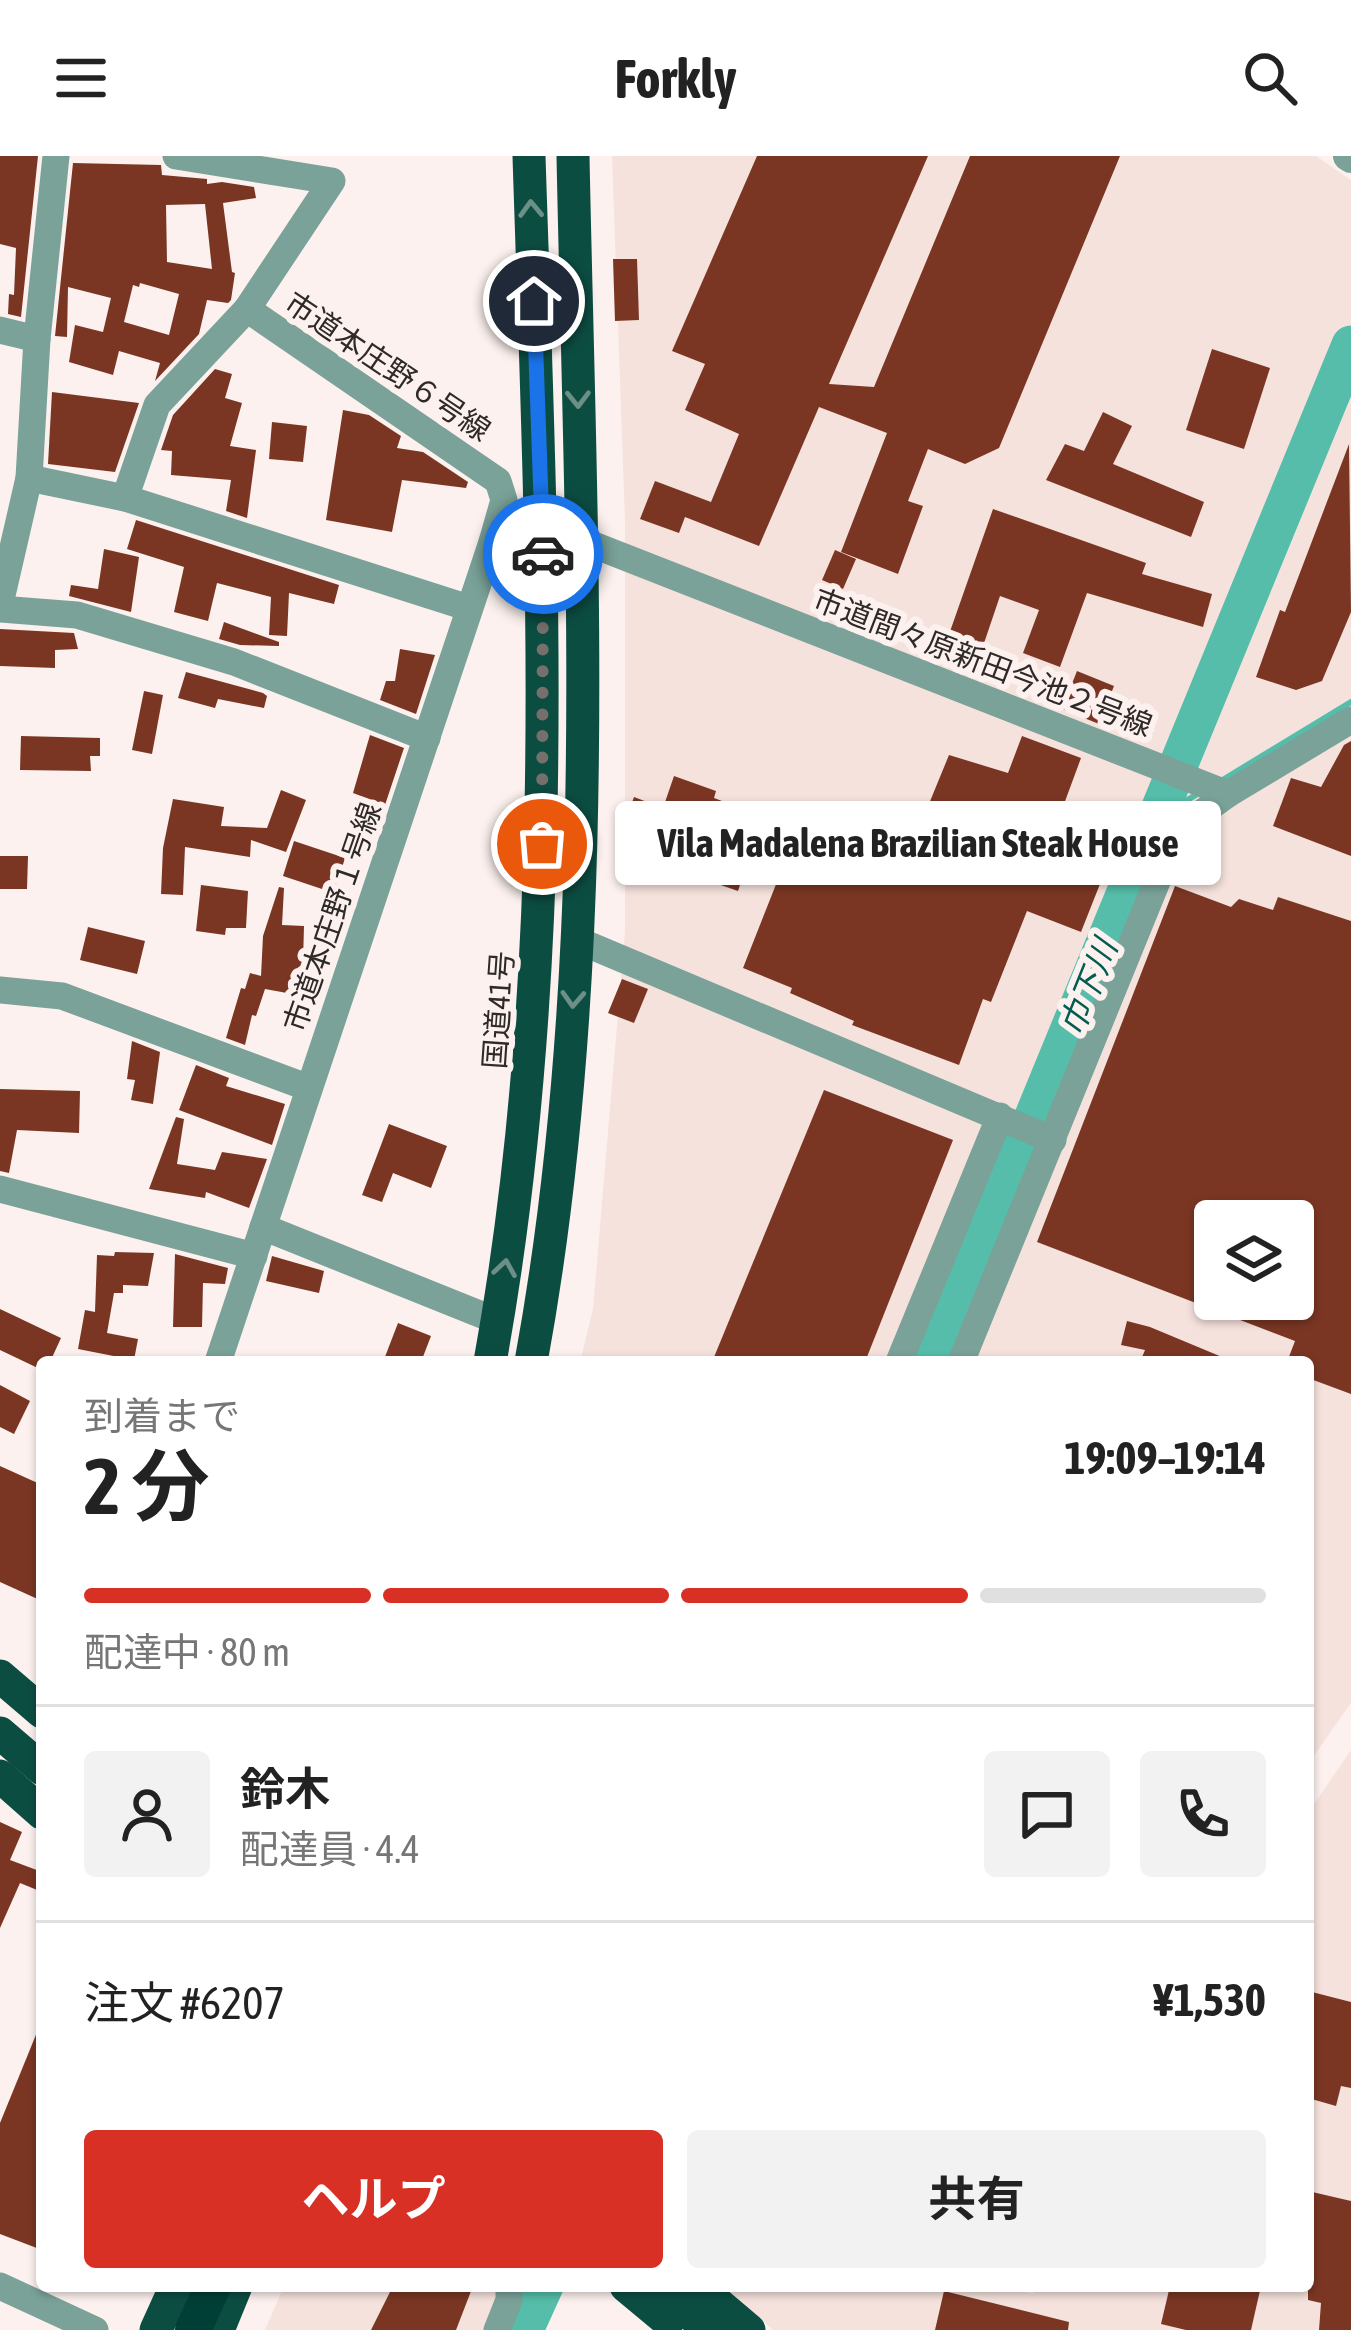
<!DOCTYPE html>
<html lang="ja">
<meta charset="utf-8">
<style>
:root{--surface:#fff;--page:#f2f2f2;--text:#222;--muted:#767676;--line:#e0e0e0;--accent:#d93025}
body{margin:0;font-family:"Asap Condensed","Noto Sans JP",sans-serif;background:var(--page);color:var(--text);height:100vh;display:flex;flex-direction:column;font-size:45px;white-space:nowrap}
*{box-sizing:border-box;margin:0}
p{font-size:39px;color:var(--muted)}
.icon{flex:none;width:66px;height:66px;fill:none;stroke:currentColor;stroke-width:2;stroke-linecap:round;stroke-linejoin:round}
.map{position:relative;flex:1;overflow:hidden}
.sheet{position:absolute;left:36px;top:1200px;width:1278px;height:936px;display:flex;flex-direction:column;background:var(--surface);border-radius:12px;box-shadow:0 3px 9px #0004}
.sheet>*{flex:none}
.buttons{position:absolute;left:1194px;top:1044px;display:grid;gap:24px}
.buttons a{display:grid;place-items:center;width:120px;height:120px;border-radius:12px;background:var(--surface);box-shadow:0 3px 9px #0004;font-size:60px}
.pin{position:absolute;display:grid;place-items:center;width:102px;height:102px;color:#fff;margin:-51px;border:6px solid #fff;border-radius:50%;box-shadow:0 3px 12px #0007}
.courier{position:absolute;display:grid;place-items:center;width:120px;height:120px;margin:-60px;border:9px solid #1a73e8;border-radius:50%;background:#fff;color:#222;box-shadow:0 3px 15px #0007}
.bubble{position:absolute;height:84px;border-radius:12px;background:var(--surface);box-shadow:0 3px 9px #0004;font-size:39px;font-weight:700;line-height:84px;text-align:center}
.head em{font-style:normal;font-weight:700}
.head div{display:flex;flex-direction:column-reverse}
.head{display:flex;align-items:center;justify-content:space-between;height:204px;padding:0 48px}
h1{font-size:78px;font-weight:700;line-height:90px}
.bar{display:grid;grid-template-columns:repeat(4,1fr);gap:18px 12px;align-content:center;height:144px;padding:0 48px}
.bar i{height:15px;border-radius:9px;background:var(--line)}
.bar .on{background:var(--accent)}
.bar p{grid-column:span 4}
.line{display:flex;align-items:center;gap:30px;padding:0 48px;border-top:3px solid var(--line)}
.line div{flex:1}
.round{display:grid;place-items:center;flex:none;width:126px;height:126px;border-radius:12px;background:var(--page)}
.primary-button{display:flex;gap:24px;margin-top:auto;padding:24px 48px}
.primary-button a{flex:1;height:138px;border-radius:12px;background:var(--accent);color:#fff;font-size:48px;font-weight:700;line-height:138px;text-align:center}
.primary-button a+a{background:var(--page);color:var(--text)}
header{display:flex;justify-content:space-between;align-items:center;height:156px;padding:0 48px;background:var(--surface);font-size:54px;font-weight:700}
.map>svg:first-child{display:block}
</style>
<header><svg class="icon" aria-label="menu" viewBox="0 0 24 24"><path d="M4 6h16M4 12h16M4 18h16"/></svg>Forkly<svg class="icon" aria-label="search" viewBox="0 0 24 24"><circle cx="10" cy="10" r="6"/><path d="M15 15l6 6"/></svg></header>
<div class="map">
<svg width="1351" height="2174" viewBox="0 0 1351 2174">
<rect width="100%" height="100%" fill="#fcf1ee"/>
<!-- built -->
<g fill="#f6e2dd" fill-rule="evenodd">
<path d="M612,0H1316L1351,24V1547L1308,1608V1206H580L593,1153L625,775V367ZM1215,1065H1293V1143H1215Z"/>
<polygon points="1351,1594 1351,2174 773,2174 724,2130 1005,2130 1033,2138 1036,2130 1308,2130 1308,1657"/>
<polygon points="284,2130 504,2130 490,2174 265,2174"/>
</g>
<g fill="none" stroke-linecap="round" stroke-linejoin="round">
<!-- stream -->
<g stroke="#55bda9" stroke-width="6">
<polyline points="1221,625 1351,546"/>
<polyline points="1159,661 1199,637"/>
</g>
<!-- river -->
<g stroke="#55bda9" stroke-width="39">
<polyline points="933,1206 1351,189"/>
<polyline points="524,2174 544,2130"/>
</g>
</g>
<!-- building -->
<g fill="#7a3623" fill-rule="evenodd">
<polygon points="0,0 38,0 21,161 8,158 9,138 14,139 16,92 0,88"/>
<polygon points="757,0 928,0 829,228 874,231 970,0 1120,0 999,292 965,308 928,293 908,345 923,350 898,418 841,396 887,277 819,251 759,390 685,361 679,377 640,363 655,325 711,346 739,278 685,254 705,208 672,195"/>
<path d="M73,7L161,9L162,19L207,23V28L222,26L254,31L256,42L223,47L232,116L235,117L231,144L228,147L207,144L199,178L155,225L160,207L119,195L113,219L69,206L75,169L103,176L111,142L68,131L67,181L55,180ZM205,48L212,113L167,106L166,49ZM140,127L179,138L169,179L124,166L133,129L139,131Z"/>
<polygon points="613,103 637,103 639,164 615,165"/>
<polygon points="1212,193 1270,212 1244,293 1186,274"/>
<polygon points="215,213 232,218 225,242 242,247 230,290 256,294 247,362 226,355 231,324 171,319 172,295 161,294 173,259"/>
<polygon points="52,236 139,247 115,316 48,308"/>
<polygon points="343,254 369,259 401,280 397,292 423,296 468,326 466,332 402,324 392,376 326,364"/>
<polygon points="1103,256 1132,270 1113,308 1204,346 1191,381 1046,324 1065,288 1084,295"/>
<polygon points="272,266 307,270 303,306 269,303"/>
<polygon points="1349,288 1351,456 1322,525 1296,534 1256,521 1280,454 1285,456"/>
<polygon points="993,353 1146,407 1142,418 1212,438 1203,471 1087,437 1060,511 1023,497 1039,454 1000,440 981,496 947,484"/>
<polygon points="136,364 339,429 334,448 289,437 287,480 269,479 271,441 217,427 208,465 174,456 184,411 127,393"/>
<polygon points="104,393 139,401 131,456 69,440 71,429 98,433"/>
<polygon points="835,394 856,403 843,433 822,424"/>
<polygon points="224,466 279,486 279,490 240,489 219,483"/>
<polygon points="0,473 74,477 78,493 55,494 55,512 0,510"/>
<polygon points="400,493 435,499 416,558 380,544 386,525 395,525"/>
<polygon points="1077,515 1114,530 1099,568 1062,553"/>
<polygon points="186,516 263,537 267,540 264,552 218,543 215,552 178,542"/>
<polygon points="144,535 163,539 152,598 132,594"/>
<polygon points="370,579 404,592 385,649 353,637"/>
<polygon points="21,580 100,582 100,600 90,600 91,615 20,614"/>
<polygon points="1022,580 1081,602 1057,667 1115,690 1081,776 1027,755 991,846 983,843 959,909 852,869 854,865 790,837 792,832 743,812 788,698 754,687 738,735 686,717 682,729 634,712 642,691 619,683 634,641 663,652 674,620 716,635 714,642 856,695 862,677 910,694 949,599 1008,617"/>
<polygon points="1351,585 1351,700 1273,670 1291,622 1321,631 1344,589"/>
<polygon points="281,634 306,644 286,696 251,684 250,701 185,691 183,739 161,738 163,692 173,643 224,651 221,670 267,672"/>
<polygon points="294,685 345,702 334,737 283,720"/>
<polygon points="0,700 28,700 27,733 0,733"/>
<polygon points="201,729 248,735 246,772 226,772 225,779 196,775"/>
<path d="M1175,730L1231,751L1239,743L1273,754L1278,741L1351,765V1238L1308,1222V1206H1287L1295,1185L1037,1086ZM1215,1065H1293V1143H1215Z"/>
<polygon points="279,731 284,732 282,769 304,770 303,806 327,810 322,838 320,843 265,833 256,860 252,859 245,889 226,882 241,832 245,833 250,817 261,820 263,780"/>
<polygon points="88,771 145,785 137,818 80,804"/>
<polygon points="622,823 648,833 634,867 608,857"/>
<polygon points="132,885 160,896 153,948 131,944 135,924 127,923"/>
<polygon points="196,909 229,922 226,930 285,948 272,989 179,954"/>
<polygon points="0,933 80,935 79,977 17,974 9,1017 0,1015"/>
<polygon points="824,934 953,984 865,1206 712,1206"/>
<polygon points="176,961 184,963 177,1008 215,1014 222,996 267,1003 249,1052 206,1036 205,1042 149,1033"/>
<polygon points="389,968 447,990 431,1032 393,1017 382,1046 362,1039"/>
<polygon points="115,1096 154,1097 148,1130 123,1129 123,1137 114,1137 107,1177 138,1183 134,1204 78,1193 85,1154 95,1156 97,1099 114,1100"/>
<polygon points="175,1098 228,1112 225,1128 203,1127 202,1171 173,1171"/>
<polygon points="272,1100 324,1115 319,1137 266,1125"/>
<polygon points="0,1153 61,1182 50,1206 42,1206 42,1214 0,1194"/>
<polygon points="1127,1165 1150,1171 1234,1206 1140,1206 1145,1194 1121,1189"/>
<polygon points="398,1167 431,1180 421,1206 383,1206"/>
<polygon points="0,1229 30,1245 14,1278 0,1271"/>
<polygon points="0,1310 42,1329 42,1445 0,1426"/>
<polygon points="0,1666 22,1676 10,1704 42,1716 42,1736 20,1727 0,1772"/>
<polygon points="1308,1835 1351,1846 1351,1932 1341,1930 1336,1950 1308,1942"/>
<polygon points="42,1864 42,2094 0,2078 0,1967"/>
<polygon points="1308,2035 1351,2045 1351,2174 1319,2174 1321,2147 1308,2144"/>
<polygon points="393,2130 473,2130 456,2174 371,2174"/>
<polygon points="1170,2130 1261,2130 1251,2174 1186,2174 1161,2168"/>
<polygon points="944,2135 1069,2166 1068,2174 935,2174"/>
</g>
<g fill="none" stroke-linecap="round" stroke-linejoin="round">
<!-- minor -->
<g stroke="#7aa299" stroke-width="27">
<polyline points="247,153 498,325 504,344 492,386"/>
<polyline points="0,174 37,183"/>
<polyline points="29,322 125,342 469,452"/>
<polyline points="125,342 157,249 247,153 332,25 176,0"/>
<polyline points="581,384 1228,638 1351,564"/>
<polyline points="0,448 29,322 37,183 56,0"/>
<polyline points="0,453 77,459 234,506 427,582"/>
<polyline points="577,784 1053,984"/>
<polyline points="0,834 62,840 309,932"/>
<polyline points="0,1033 254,1100"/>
<polyline points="263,1071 497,1165"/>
<polyline points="218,1206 492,386 543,386"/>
<polyline points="899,1206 1000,960"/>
<polyline points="961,1206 1178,674 1228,638"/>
<polyline points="0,2130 95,2174"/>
<polyline points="497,2174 509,2144 509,2130"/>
</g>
<!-- tertiary -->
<polyline stroke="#7aa299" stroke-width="30" points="1348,0 1351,2"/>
<!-- trunk -->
<g stroke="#0c4d42" stroke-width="33">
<path d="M490,1206C563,804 542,406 529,0"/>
<path d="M531,1206C604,809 581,402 573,0"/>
<polyline points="0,1520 42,1556"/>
<polyline points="0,1577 42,1613"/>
<polyline points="0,1620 42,1657"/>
<polyline points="626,2130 668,2165"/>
<polyline points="656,2130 710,2174"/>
<polyline points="697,2130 749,2174"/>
<polyline points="156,2174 176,2130"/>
<polyline points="218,2174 236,2130"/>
</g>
<!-- motorway -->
<polyline stroke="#003f36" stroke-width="36" points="193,2174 213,2130"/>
</g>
<!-- one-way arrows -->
<defs><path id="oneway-chevron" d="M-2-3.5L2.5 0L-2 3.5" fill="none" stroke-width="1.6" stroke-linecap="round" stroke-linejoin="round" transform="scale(3)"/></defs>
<g stroke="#6c8f87">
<use href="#oneway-chevron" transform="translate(531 53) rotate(-92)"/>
<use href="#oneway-chevron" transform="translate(578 243) rotate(89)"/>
<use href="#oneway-chevron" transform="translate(573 843) rotate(93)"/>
<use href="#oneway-chevron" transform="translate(505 1112) rotate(-81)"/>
</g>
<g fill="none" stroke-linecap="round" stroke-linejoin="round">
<!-- done -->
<polyline stroke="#76706d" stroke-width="12" stroke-dasharray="0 21.6" points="542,688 543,398"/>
<!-- route -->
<polyline stroke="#1a73e8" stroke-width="15" points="534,145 543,398"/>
</g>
<g text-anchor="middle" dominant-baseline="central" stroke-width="12" stroke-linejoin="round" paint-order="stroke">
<!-- street labels -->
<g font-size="30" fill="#2e2a28" stroke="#fcf1ee">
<text transform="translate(388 210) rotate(34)">市道本庄野６号線</text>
<text transform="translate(983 506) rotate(21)">市道間々原新田今池２号線</text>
<text transform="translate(332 761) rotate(-71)">市道本庄野１号線</text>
<text transform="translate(498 854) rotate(-86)">国道41号</text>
</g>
<!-- water labels -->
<g font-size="33" font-style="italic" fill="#005d50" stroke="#fcf1ee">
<text transform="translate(1088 831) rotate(-68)">巾下川</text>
</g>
</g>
</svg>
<div class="buttons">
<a><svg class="icon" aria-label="layers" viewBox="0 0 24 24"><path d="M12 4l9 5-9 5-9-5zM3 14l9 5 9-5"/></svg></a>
</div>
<div class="pin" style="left:542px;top:688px;background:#ea580c"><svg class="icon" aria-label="bag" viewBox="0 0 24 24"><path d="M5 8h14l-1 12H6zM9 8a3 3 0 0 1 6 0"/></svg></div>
<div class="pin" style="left:534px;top:145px;background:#1f2937"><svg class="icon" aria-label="home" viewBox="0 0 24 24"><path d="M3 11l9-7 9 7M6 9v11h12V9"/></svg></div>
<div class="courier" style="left:543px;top:398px"><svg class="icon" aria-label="car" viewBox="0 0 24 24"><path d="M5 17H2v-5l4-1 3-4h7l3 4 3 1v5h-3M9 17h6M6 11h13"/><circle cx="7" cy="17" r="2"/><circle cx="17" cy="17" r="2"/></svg></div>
<div class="bubble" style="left:615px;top:645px;width:606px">Vila Madalena Brazilian Steak House</div>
<section class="sheet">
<div class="head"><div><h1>2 分</h1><p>到着まで</p></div><em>19:09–19:14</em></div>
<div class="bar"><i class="on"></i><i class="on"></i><i class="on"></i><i></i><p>配達中 · 80 m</p></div>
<div class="line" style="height:216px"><a class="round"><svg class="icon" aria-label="person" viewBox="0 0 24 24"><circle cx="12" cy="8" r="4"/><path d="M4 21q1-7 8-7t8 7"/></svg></a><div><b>鈴木</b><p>配達員 · 4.4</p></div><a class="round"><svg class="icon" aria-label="chat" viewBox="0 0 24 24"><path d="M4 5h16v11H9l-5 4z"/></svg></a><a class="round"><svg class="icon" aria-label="phone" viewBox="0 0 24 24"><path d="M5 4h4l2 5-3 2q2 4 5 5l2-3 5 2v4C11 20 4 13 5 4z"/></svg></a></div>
<div class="line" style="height:156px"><div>注文 #6207</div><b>¥1,530</b></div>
<div class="primary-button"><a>ヘルプ</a><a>共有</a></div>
</section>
</div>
